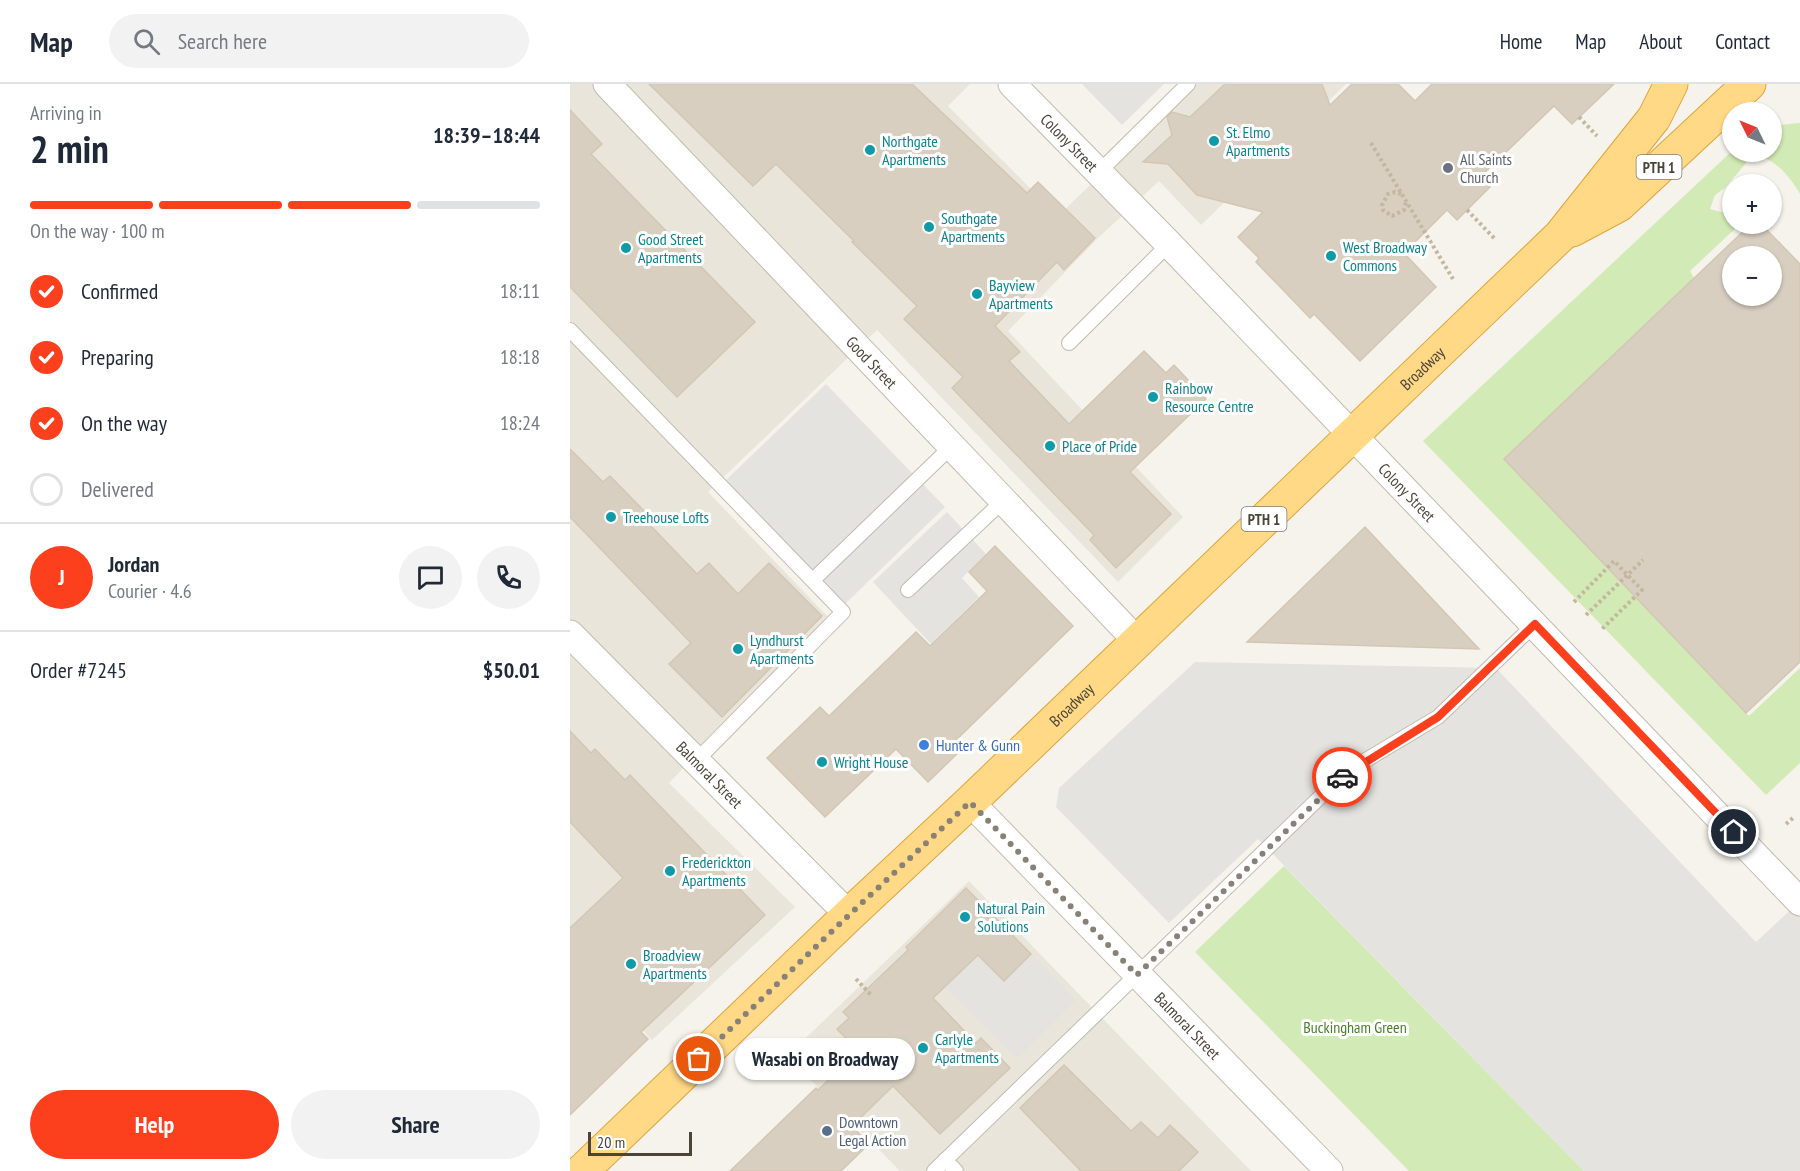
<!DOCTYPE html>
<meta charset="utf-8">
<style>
:root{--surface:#fff;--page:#f2f2f3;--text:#1f2937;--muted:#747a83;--line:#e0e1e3;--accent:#fc3f1d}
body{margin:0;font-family:"PT Sans Narrow",sans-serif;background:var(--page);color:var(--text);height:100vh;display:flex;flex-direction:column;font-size:22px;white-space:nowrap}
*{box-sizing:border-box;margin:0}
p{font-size:20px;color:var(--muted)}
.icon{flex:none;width:33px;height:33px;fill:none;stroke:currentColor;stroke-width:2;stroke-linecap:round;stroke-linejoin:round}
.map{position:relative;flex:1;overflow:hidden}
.side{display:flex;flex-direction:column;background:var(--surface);width:570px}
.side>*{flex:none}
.needle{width:39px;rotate:313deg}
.buttons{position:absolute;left:1152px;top:18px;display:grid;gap:12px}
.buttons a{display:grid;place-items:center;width:60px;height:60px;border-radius:50%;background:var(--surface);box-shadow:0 2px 4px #0004;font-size:30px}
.scale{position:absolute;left:18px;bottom:15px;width:104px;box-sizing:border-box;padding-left:6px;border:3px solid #4b4439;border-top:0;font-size:16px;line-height:21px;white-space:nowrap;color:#4b4439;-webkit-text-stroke:4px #fff;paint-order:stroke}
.pin{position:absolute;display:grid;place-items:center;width:51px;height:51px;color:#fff;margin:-26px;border:3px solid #fff;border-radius:50%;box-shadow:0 2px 6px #0007}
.courier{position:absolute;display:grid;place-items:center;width:60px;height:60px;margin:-30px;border:4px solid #fc3f1d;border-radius:50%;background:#fff;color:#222;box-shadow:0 2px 8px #0007}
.bubble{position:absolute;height:42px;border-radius:21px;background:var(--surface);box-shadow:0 2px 4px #0004;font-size:20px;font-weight:700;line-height:42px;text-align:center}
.overview em{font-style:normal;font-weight:700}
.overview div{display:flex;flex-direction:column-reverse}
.overview{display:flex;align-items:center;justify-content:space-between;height:102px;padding:0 30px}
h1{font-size:39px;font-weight:700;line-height:45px}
.bar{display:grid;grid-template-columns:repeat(4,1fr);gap:9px 6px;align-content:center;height:72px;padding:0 30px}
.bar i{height:8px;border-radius:4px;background:var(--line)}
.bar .on{background:var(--accent)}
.bar p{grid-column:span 4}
.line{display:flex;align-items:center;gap:15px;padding:0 30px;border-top:2px solid var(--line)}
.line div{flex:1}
.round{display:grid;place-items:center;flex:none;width:63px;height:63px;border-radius:32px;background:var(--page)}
ol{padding:0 30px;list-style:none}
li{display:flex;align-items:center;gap:18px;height:66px}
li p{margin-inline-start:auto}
li .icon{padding:6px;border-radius:50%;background:var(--accent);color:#fff;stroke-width:4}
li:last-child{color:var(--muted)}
li i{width:33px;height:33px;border:3px solid var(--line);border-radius:50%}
.button{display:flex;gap:12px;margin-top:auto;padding:12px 30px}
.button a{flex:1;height:69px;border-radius:36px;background:var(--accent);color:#fff;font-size:24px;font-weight:700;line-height:69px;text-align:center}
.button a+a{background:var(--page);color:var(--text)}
header{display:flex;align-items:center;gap:36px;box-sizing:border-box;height:84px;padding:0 30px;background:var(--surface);border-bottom:2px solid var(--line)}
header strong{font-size:28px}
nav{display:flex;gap:33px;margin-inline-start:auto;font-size:21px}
.search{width:420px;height:54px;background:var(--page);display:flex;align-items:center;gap:15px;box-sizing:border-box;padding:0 21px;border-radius:33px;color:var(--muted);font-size:22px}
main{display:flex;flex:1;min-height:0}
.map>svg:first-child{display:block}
</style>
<header>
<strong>Map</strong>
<div class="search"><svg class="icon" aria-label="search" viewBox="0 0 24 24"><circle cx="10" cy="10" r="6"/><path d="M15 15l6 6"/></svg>Search here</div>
<nav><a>Home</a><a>Map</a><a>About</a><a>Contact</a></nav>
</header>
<main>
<section class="side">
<div class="overview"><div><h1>2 min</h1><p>Arriving in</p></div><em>18:39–18:44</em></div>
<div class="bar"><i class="on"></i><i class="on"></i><i class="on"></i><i></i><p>On the way · 100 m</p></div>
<ol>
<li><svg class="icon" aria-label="check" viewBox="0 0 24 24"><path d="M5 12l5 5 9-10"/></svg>Confirmed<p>18:11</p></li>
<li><svg class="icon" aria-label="check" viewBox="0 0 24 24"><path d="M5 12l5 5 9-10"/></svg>Preparing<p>18:18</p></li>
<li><svg class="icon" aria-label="check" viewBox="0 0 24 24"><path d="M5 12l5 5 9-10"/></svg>On the way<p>18:24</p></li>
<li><i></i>Delivered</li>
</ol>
<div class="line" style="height:108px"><b class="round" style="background:var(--accent);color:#fff">J</b><div><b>Jordan</b><p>Courier · 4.6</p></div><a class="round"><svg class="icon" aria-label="chat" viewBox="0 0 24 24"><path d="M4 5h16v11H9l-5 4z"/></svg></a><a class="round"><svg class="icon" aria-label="phone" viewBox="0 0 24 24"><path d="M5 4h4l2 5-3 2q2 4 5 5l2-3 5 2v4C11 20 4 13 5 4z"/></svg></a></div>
<div class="line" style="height:78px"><div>Order #7245</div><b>$50.01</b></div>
<div class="button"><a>Help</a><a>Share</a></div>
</section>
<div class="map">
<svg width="1230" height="1087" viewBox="0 0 1230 1087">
<rect width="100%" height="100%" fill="#f6f3ec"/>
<!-- residential -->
<g fill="#eae5da">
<polygon points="0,0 400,0 378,22 488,132 625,0 776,0 631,141 589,97 527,155 438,247 613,433 548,498 307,246 138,408 259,534 99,699 225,823 82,956 0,872"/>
<polygon points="399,797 681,1087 330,1087 217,972"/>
</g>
<!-- green -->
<g fill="#d2eab5">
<path d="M1230,39V110C1221,94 1202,70 1182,72L1155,104L1145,111L1140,125L1162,131V140H1170L1120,187L1124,194L934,375L1179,632L1230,584V679L1196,711L853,357L1162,67L1202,68V44L1209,41Z"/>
<polygon points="714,782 1014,1087 839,1087 625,868"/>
</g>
<!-- parking -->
<g fill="#e5e3e0">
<polygon points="512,0 594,0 552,41"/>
<polygon points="256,300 375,423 274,521 155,397"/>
<polygon points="377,428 416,470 392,494 409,513 361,560 303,498"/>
<polygon points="625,578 926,584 1186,858 1230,817 1230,1087 1014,1087 688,755 599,839 486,723 489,704"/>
<polygon points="461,870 506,916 447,975 375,903 408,871 434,897"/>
</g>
<!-- building -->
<g fill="#d8cfc1" stroke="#d3c7b4" stroke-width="1.5" fill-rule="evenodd">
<polygon points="79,0 342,0 457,109 468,98 525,154 494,186 487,178 425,242 450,268 439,277 499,340 574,267 596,289 604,281 636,315 560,388 601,430 546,484 520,456 524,451 382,304 393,293 334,235 347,222 282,158 284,157 206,80 183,102"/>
<polygon points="655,0 752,0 760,21 782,0 828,0 845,17 862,0 1044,0 1002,40 984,22 910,93 920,103 887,136 877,126 834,169 866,203 790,277 744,230 740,234 686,178 689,174 668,153 693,128 627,111 598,80 573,78 602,51 597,33 602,28 620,33"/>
<polygon points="0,26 32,60 21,70 185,238 107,313 0,203"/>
<path d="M1181,140H1191L1230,180V578L1176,629L934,375ZM1162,172H1202V212H1162Z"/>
<polygon points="0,365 33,398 40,392 81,434 77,438 127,490 139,479 168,510 199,479 252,532 152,633 99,580 121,559 0,433"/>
<polygon points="795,443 909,565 677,558"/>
<polygon points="425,462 503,542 383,659 391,666 358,698 326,665 255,733 197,674 250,623 259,632 346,548 360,562 417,507 399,488"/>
<polygon points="0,647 21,669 25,665 55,696 60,691 195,831 71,948 78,955 0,1031 0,844 53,794 0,738"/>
<polygon points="396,804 461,870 434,897 408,871 363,914 406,959 411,954 440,984 370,1050 323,1002 282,1042 299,1060 271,1087 160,1087 246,1004 248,1006 288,967 267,945 279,934 273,928 338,866 336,863"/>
<polygon points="494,981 561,1047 571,1038 588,1054 600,1041 628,1068 609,1087 511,1087 450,1024"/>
</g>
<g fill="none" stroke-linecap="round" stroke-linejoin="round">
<defs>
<g id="service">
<polyline points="529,88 618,0"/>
<polyline points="0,246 273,528 127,676"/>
<polyline points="499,259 599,160"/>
<polyline points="243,496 382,362"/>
<polyline points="338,506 433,417"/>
<polyline points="375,1076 386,1087"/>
<polyline points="364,1087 776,688 868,633 965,540"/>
</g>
<g id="minor">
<path id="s1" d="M37,0L567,557"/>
<path id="s2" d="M442,0L599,160L1230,818"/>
<path id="s3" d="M0,550L279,831"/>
<path id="s4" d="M400,718L759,1087"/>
</g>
<g id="trunk">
<polyline points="1002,146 1049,121 1179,0"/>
<path id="s5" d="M12,1087L279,831L400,718L990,152L1084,34L1101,0"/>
</g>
</defs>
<!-- service casing -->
<use href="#service" stroke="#c2bbae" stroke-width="16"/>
<!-- minor casing -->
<use href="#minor" stroke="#c2bbae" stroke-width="29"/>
<!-- trunk casing -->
<use href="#trunk" stroke="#e0a43c" stroke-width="35"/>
<!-- path -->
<g stroke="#c4b79f" stroke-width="4" stroke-dasharray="3 3" stroke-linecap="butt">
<polyline points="1009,33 1027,52"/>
<polyline points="801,59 883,195"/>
<polyline points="831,110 825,108 818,110 812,121 813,126 822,132 834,126 836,118"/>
<polyline points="897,126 925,155"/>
<polyline points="1004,518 1044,477 1072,506 1031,546"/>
<polyline points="1016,531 1073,476"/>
<polyline points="1216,740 1223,734"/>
<polyline points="286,895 302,912"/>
</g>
<!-- service -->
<use href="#service" stroke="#fff" stroke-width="14"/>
<!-- minor -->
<use href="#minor" stroke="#fff" stroke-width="27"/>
<!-- trunk -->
<use href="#trunk" stroke="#ffd985" stroke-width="33"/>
</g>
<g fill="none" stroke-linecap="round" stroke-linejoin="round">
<!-- done -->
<polyline stroke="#878178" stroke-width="6" stroke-dasharray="0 10.8" points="129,975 279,831 400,718 567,891 772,693"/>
<!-- route -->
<polyline stroke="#fc3f1d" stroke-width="8" points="772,693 868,633 965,540 1164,748"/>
</g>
<!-- markers -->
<g fill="#0f9aa8" stroke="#fff" stroke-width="2">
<circle cx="644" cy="57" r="6"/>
<circle cx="300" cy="66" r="6"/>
<circle cx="359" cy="143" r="6"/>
<circle cx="56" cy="164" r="6"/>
<circle cx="761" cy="172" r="6"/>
<circle cx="407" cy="210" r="6"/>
<circle cx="583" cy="313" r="6"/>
<circle cx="480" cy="362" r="6"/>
<circle cx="41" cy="433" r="6"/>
<circle cx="168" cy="565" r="6"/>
<circle cx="252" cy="678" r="6"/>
<circle cx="100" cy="787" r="6"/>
<circle cx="395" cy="833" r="6"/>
<circle cx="61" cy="880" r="6"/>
<circle cx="353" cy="964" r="6"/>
</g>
<circle fill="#6b7280" stroke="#fff" stroke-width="2" cx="878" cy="84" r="6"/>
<circle fill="#3f7fe0" stroke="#fff" stroke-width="2" cx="354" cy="661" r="6"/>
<circle fill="#5c6f8a" stroke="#fff" stroke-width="2" cx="257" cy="1047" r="6"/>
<g text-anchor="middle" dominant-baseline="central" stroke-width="6" stroke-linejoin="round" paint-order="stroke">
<!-- shield labels -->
<g fill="#fff" stroke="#817c74" stroke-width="1.5">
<rect x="1066.5" y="71" width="45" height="24" rx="4.5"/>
<rect x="671.5" y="423" width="45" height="24" rx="4.5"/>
</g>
<g font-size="15" font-weight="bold" fill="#4b4439">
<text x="1089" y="83">PTH 1</text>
<text x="694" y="435">PTH 1</text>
</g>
<!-- culture labels -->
<g font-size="16" fill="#0d838f" stroke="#fff" text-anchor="start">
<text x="656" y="48">St. Elmo<tspan x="656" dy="18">Apartments</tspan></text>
<text x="312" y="57">Northgate<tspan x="312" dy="18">Apartments</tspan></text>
<text x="371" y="134">Southgate<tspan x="371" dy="18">Apartments</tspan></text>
<text x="68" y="155">Good Street<tspan x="68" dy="18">Apartments</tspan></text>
<text x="773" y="163">West Broadway<tspan x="773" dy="18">Commons</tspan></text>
<text x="419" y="201">Bayview<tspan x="419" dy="18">Apartments</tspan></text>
<text x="595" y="304">Rainbow<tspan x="595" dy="18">Resource Centre</tspan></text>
<text x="492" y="362">Place of Pride</text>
<text x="53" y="433">Treehouse Lofts</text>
<text x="180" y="556">Lyndhurst<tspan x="180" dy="18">Apartments</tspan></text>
<text x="264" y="678">Wright House</text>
<text x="112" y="778">Frederickton<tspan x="112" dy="18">Apartments</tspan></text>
<text x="407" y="824">Natural Pain<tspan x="407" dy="18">Solutions</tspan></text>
<text x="73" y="871">Broadview<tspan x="73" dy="18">Apartments</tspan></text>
<text x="365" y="955">Carlyle<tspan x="365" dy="18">Apartments</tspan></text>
</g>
<!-- street labels -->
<g font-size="16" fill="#4b4439" stroke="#fff">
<text stroke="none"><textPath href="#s2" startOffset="82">Colony Street</textPath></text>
<text stroke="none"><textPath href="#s1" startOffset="384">Good Street</textPath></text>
<text stroke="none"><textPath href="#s5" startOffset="1162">Broadway</textPath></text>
<text stroke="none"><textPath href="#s2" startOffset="568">Colony Street</textPath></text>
<text stroke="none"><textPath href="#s5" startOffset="676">Broadway</textPath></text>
<text stroke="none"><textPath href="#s3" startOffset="198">Balmoral Street</textPath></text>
<text stroke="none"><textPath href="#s4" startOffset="312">Balmoral Street</textPath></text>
</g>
<!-- worship labels -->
<g font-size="16" fill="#5b616d" stroke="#fff" text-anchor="start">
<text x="890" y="75">All Saints<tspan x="890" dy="18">Church</tspan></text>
</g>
<!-- shop labels -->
<g font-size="16" fill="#366cbe" stroke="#fff" text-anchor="start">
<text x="366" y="661">Hunter &amp; Gunn</text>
</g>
<!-- park labels -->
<g font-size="16" fill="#4a7f2a" stroke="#fff">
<text x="785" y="943">Buckingham Green</text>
</g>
<!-- service labels -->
<g font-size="16" fill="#4e5e75" stroke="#fff" text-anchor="start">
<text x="269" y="1038">Downtown<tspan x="269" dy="18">Legal Action</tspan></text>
</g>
</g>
</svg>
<div class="buttons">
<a><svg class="needle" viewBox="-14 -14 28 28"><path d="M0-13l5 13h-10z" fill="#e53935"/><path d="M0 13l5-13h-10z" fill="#747a83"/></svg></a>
<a>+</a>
<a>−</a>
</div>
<div class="scale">20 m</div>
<div class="pin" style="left:129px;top:975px;background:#ea580c"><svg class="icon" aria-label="bag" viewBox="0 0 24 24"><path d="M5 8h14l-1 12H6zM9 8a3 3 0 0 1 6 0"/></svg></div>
<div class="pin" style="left:1164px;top:748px;background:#1f2937"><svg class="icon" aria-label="home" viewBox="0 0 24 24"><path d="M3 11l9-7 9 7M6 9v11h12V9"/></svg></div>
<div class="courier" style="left:772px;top:693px"><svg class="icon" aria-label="car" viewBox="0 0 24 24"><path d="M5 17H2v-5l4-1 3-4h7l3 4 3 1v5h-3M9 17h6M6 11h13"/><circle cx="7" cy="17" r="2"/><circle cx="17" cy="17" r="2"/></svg></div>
<div class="bubble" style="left:165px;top:954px;width:180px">Wasabi on Broadway</div>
</div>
</main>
